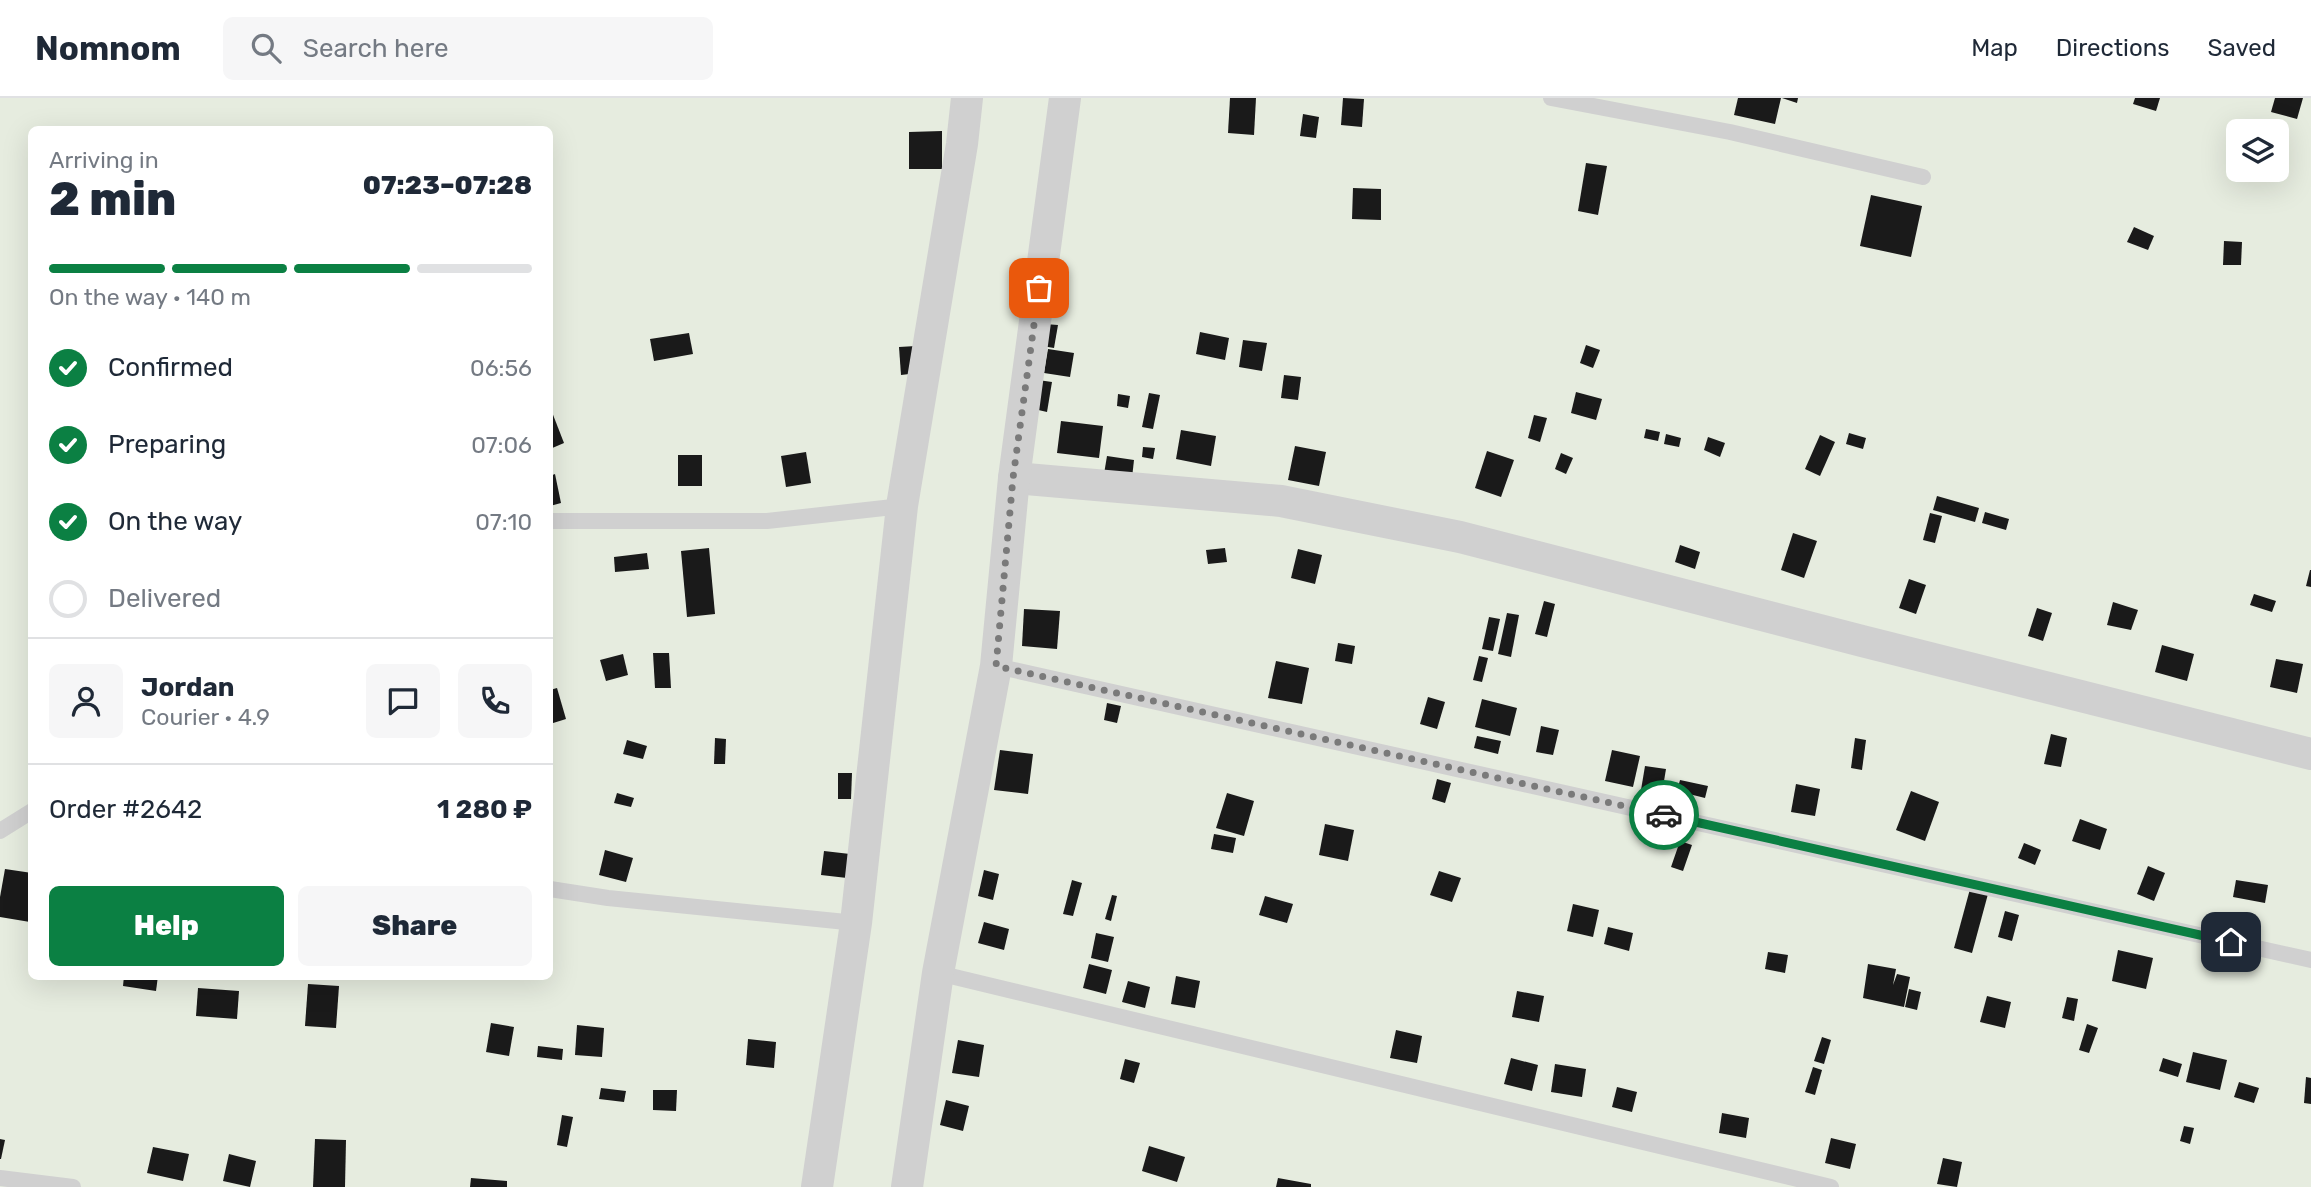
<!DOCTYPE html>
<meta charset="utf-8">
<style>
:root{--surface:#fff;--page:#f6f6f7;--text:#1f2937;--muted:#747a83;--line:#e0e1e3;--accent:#0b8043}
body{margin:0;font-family:Rubik,sans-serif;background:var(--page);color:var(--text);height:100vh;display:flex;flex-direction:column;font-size:26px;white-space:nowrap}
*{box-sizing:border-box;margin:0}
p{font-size:23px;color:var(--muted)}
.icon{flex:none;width:38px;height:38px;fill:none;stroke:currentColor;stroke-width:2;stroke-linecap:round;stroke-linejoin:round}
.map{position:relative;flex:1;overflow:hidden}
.side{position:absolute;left:28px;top:28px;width:525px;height:854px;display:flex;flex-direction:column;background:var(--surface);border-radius:10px;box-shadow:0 7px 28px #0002}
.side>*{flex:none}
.fabs{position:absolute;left:2226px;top:21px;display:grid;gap:14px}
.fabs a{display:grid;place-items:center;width:63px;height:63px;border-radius:10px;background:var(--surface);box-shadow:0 7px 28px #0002;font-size:35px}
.pin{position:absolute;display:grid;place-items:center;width:60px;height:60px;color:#fff;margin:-30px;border-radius:14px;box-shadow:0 4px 10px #0006}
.courier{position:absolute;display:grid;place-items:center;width:70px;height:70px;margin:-35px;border:5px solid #0b8043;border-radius:50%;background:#fff;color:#222;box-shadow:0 2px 9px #0007}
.overview em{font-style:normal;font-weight:800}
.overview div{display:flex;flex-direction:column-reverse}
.overview{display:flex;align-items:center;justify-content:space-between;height:119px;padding:0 21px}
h1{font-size:46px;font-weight:800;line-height:52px}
.bar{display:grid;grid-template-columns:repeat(4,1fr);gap:10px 7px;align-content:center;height:84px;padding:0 21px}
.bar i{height:9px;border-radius:5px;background:var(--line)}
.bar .on{background:var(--accent)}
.bar p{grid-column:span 4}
.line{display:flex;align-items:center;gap:18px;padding:0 21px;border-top:2px solid var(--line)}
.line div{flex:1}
.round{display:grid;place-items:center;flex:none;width:74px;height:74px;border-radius:10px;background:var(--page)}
ol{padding:0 21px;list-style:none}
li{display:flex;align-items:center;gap:21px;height:77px}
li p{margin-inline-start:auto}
li .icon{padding:7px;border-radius:50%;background:var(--accent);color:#fff;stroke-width:4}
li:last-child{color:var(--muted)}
li i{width:38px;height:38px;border:4px solid var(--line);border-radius:50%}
.cta{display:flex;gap:14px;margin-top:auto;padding:14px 21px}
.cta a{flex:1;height:80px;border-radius:10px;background:var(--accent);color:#fff;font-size:28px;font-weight:800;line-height:80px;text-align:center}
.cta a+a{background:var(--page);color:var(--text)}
header{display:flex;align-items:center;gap:42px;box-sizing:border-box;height:98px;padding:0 35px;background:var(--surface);border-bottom:2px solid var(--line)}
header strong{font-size:33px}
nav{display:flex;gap:38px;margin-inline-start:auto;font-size:24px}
.search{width:490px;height:63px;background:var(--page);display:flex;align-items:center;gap:18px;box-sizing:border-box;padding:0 24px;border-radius:10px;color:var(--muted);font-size:26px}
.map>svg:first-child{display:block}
</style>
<header>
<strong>Nomnom</strong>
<div class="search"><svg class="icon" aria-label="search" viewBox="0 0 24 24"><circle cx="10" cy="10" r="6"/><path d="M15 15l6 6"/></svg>Search here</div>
<nav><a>Map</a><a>Directions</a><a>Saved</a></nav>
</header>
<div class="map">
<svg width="2311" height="1089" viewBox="0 0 2311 1089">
<rect width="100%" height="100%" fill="#fff"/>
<!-- green -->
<path fill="#e6ecdf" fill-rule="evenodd" d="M0,0H2311V1089H0ZM32,32H550V878H32ZM2238,33H2277V72H2238Z"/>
<!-- building -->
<g fill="#1a1a1a">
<polygon points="1230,0 1256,0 1254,37 1228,35"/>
<polygon points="1343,0 1364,1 1362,29 1341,27"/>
<polygon points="1738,0 1781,0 1775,26 1734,17"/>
<polygon points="1782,0 1798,0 1797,5"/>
<polygon points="2135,0 2160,0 2156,13 2133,6"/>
<polygon points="2275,0 2303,0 2297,21 2271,14"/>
<polygon points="1303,16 1319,19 1316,40 1300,38"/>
<polygon points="942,33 942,71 909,71 909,34"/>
<polygon points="1586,65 1607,68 1598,117 1578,113"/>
<polygon points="1353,90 1381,91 1381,122 1352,121"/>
<polygon points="1871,97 1922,108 1911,159 1860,148"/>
<polygon points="2134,129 2154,138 2148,152 2127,144"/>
<polygon points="2224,143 2242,144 2241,167 2223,167"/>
<polygon points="1045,226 1058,227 1054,250 1042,248"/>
<polygon points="1200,234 1229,240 1225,262 1196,256"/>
<polygon points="689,235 693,256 654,263 650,241"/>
<polygon points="1243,242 1267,245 1262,273 1239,269"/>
<polygon points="1586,247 1600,252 1593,270 1580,265"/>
<polygon points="916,248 918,275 901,277 899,249"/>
<polygon points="1048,251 1074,255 1070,279 1044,275"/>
<polygon points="1284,277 1301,279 1298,302 1281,300"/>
<polygon points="1038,282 1052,284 1047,314 1034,311"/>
<polygon points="1576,294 1602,301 1596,322 1571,315"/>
<polygon points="1149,295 1160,297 1153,331 1142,329"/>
<polygon points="1118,296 1130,298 1128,310 1117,308"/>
<polygon points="550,309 564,345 550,351"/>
<polygon points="1534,317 1547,320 1540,344 1528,340"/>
<polygon points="1061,323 1103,328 1099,360 1057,355"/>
<polygon points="1646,331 1660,334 1658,343 1644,340"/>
<polygon points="1181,332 1216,338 1211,368 1176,361"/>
<polygon points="1849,335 1866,340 1863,351 1846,346"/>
<polygon points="1666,336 1681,340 1679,349 1664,346"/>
<polygon points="1820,337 1835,344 1820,378 1805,371"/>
<polygon points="1708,339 1725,345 1720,359 1704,352"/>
<polygon points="1295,348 1326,354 1319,388 1288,382"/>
<polygon points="1143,349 1155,350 1153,361 1142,359"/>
<polygon points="1487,353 1514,362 1501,399 1475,390"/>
<polygon points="806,354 811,385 786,389 781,358"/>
<polygon points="1561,355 1573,360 1566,376 1555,371"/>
<rect x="678" y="357" width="24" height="31"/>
<polygon points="1107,358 1134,362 1132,380 1104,376"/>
<polygon points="555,376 561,405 550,408 550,378"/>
<polygon points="1937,398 1979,410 1975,424 1933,412"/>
<polygon points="1985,414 2009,421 2006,432 1982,425"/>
<polygon points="1930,415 1942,418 1935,445 1923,442"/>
<polygon points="1793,435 1817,443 1804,480 1781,472"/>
<polygon points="1680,447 1700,454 1695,471 1675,464"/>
<polygon points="709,450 715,516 687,519 681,453"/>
<polygon points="1225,450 1227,464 1208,466 1206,452"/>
<polygon points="1298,451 1322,457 1315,486 1291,480"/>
<polygon points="647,455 649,471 615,474 614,459"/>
<polygon points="2310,472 2311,472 2311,489 2306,488"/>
<polygon points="1909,481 1926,487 1916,516 1899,510"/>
<polygon points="2254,496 2276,503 2272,514 2250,507"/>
<polygon points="1544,503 1555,506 1547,539 1535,536"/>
<polygon points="2113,504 2138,512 2131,532 2107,527"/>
<polygon points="2037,510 2052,515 2043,543 2028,538"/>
<polygon points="1024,511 1060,513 1057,551 1022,548"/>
<polygon points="1507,515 1519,517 1511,559 1498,556"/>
<polygon points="1489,519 1500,521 1493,553 1482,551"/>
<polygon points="1338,545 1355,548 1352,566 1335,563"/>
<polygon points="2162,547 2194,556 2187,583 2155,574"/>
<polygon points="653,555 669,555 671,590 655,590"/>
<polygon points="623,556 628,577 606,583 600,562"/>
<polygon points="1479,558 1488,560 1482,584 1473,582"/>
<polygon points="2276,561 2303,566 2297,595 2270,589"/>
<polygon points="1276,563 1309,570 1302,606 1268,600"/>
<polygon points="557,590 566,621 550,626 550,592"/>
<polygon points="1428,599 1445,604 1437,631 1420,626"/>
<polygon points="1482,601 1517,610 1510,638 1475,629"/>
<polygon points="1107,605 1121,608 1117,625 1104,622"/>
<polygon points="1541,628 1559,632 1553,657 1536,654"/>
<polygon points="2051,636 2067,640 2061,669 2044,666"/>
<polygon points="1477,638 1501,643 1498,656 1474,650"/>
<polygon points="715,640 726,641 725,666 714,666"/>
<polygon points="1855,640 1866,642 1862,672 1851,670"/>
<polygon points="627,642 647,648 643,661 623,656"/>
<polygon points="1000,652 1033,656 1028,696 994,692"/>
<polygon points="1612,652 1640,658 1633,689 1605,683"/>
<polygon points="1645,668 1666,671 1662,695 1641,692"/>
<polygon points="838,675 852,675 851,701 838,701"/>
<polygon points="1437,681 1451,685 1445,705 1432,701"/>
<polygon points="1680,682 1708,688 1705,700 1677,693"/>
<polygon points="1796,686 1820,691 1815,718 1791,714"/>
<polygon points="1911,693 1939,704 1925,743 1896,732"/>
<polygon points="617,695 634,700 631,709 614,705"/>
<polygon points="1227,695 1254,703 1244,738 1216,730"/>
<polygon points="2080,721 2107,731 2100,752 2072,743"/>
<polygon points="1325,726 1354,732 1348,763 1319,757"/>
<polygon points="1214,736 1236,740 1233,755 1211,751"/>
<polygon points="1680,743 1692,747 1683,773 1671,769"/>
<polygon points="2024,745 2041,752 2035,767 2018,760"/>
<polygon points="605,752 633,760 626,784 599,777"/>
<polygon points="824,753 850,756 847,780 821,777"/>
<polygon points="2148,768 2165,775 2154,803 2137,796"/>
<polygon points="5,771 32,775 30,824 0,819 0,799"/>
<polygon points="984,772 999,776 993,802 978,798"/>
<polygon points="1439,773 1461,780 1452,804 1430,797"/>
<polygon points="1072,782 1082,785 1073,818 1063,816"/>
<polygon points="2236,782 2268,787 2265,805 2233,799"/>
<polygon points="1970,791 1988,796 1972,855 1954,850"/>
<polygon points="1112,797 1117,798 1111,823 1105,821"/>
<polygon points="1265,798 1293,806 1287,825 1259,817"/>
<polygon points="1573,806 1599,812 1593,839 1567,833"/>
<polygon points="2005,813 2019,817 2012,843 1998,839"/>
<polygon points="984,824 1009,831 1004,852 978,845"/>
<polygon points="1608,829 1633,835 1629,853 1604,846"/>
<polygon points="1096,835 1114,839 1108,864 1091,860"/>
<polygon points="2118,852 2153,860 2146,891 2112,883"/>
<polygon points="1768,854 1788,857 1785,875 1765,871"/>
<polygon points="1089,866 1112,872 1106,896 1083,890"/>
<polygon points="1868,866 1896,871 1893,887 1897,876 1910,879 1904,909 1863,900"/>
<polygon points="124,878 158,878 156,893 123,888"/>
<polygon points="1176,878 1200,883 1195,910 1171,906"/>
<polygon points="1128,883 1150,889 1145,910 1122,904"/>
<polygon points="308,886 339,888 336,930 305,928"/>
<polygon points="198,890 239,893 237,921 196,918"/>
<polygon points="1909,891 1921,894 1917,912 1905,909"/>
<polygon points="1517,893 1544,898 1539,924 1512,919"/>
<polygon points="1987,898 2011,904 2005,930 1980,924"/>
<polygon points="2067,899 2078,901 2074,923 2062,920"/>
<polygon points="491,925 514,929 509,958 486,954"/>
<polygon points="2087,926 2098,930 2089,955 2079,952"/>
<polygon points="577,927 604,930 602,959 575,957"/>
<polygon points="1396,932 1422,938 1417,965 1390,960"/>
<polygon points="1822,939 1831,942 1824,966 1814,963"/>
<polygon points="748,941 776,944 774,970 746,967"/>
<polygon points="958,942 984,947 979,979 952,975"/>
<polygon points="538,948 563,951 562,962 537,959"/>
<polygon points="2193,954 2227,962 2220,992 2186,984"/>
<polygon points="1511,960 1538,967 1532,993 1504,986"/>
<polygon points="2163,960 2182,966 2178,979 2159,973"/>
<polygon points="1125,961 1140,965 1134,985 1120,981"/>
<polygon points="1555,966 1586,971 1582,999 1551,994"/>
<polygon points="1813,969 1822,972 1815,997 1805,994"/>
<polygon points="2306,979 2311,980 2311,1006 2304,1005"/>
<polygon points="2239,984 2259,990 2254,1005 2234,999"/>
<polygon points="1617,989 1637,994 1632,1014 1612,1009"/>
<polygon points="601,990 626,993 624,1004 599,1001"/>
<polygon points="653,992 677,992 676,1013 653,1012"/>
<polygon points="946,1002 969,1008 963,1033 940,1027"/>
<polygon points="1722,1015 1749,1020 1746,1040 1719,1035"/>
<polygon points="562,1017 573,1019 567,1049 557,1047"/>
<polygon points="2184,1028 2194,1030 2190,1046 2180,1043"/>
<polygon points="1831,1040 1856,1046 1850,1071 1825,1065"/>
<polygon points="0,1041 5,1042 1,1061 0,1061"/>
<polygon points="315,1041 346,1042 345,1089 313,1089"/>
<polygon points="1149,1048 1185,1059 1177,1084 1142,1073"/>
<polygon points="153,1049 189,1056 183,1083 147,1075"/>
<polygon points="229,1056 256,1063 250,1089 223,1083"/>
<polygon points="1943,1060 1962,1064 1957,1089 1937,1086"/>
<polygon points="471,1080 507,1083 507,1089 470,1089"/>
<polygon points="1278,1080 1311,1086 1311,1089 1276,1089"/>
</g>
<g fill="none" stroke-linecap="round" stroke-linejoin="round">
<!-- lane -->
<g stroke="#d0d0d0" stroke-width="16">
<polyline points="1551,0 1730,34 1923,79"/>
<polyline points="550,423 767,423 902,408"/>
<polyline points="996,568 2311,862"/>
<polyline points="0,733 32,713"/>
<polyline points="550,791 608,800 856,825"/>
<polyline points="938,875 1831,1089"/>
<polyline points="0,1080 73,1089"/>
</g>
<!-- street -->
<g stroke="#d0d0d0" stroke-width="32">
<polyline points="1014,380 1281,403 1460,439 1862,543 2311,656"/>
<polyline points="817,1089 856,825 902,408 962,46 967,0"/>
<polyline points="907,1089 938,875 996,568 1014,380 1065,0"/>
</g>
</g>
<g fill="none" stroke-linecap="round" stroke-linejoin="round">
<!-- done -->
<polyline stroke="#7a7a7a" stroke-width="7" stroke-dasharray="0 12.6" points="1039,190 1013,380 996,568 1664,717"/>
<!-- route -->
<polyline stroke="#0b8043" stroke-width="9" points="1664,717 2231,844"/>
</g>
</svg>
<div class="fabs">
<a><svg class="icon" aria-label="layers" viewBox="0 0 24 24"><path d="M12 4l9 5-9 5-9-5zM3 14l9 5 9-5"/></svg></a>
</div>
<div class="pin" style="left:1039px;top:190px;background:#ea580c"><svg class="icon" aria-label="bag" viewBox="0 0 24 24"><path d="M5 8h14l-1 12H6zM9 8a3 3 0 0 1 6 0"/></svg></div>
<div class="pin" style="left:2231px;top:844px;background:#1f2937"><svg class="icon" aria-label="home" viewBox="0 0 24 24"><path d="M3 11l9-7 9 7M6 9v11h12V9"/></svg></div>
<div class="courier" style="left:1664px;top:717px"><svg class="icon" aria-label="car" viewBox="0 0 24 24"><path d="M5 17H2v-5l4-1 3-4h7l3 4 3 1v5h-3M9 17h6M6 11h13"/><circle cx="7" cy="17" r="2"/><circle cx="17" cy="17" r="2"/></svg></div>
<section class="side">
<div class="overview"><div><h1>2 min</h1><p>Arriving in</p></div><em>07:23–07:28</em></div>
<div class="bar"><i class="on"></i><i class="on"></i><i class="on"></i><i></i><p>On the way · 140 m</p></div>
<ol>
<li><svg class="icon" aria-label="check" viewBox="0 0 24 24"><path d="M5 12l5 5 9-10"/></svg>Confirmed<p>06:56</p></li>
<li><svg class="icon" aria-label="check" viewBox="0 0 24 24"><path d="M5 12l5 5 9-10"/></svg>Preparing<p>07:06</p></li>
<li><svg class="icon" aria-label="check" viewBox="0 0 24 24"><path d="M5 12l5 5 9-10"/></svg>On the way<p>07:10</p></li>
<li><i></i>Delivered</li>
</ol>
<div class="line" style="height:126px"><a class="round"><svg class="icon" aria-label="person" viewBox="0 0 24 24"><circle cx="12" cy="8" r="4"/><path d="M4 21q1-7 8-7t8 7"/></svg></a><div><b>Jordan</b><p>Courier · 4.9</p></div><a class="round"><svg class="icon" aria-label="chat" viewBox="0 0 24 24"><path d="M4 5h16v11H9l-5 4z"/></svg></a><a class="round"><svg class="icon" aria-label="phone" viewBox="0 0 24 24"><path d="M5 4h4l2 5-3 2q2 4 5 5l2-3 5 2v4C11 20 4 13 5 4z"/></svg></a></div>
<div class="line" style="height:91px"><div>Order #2642</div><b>1 280 ₽</b></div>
<div class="cta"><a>Help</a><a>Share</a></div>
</section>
</div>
